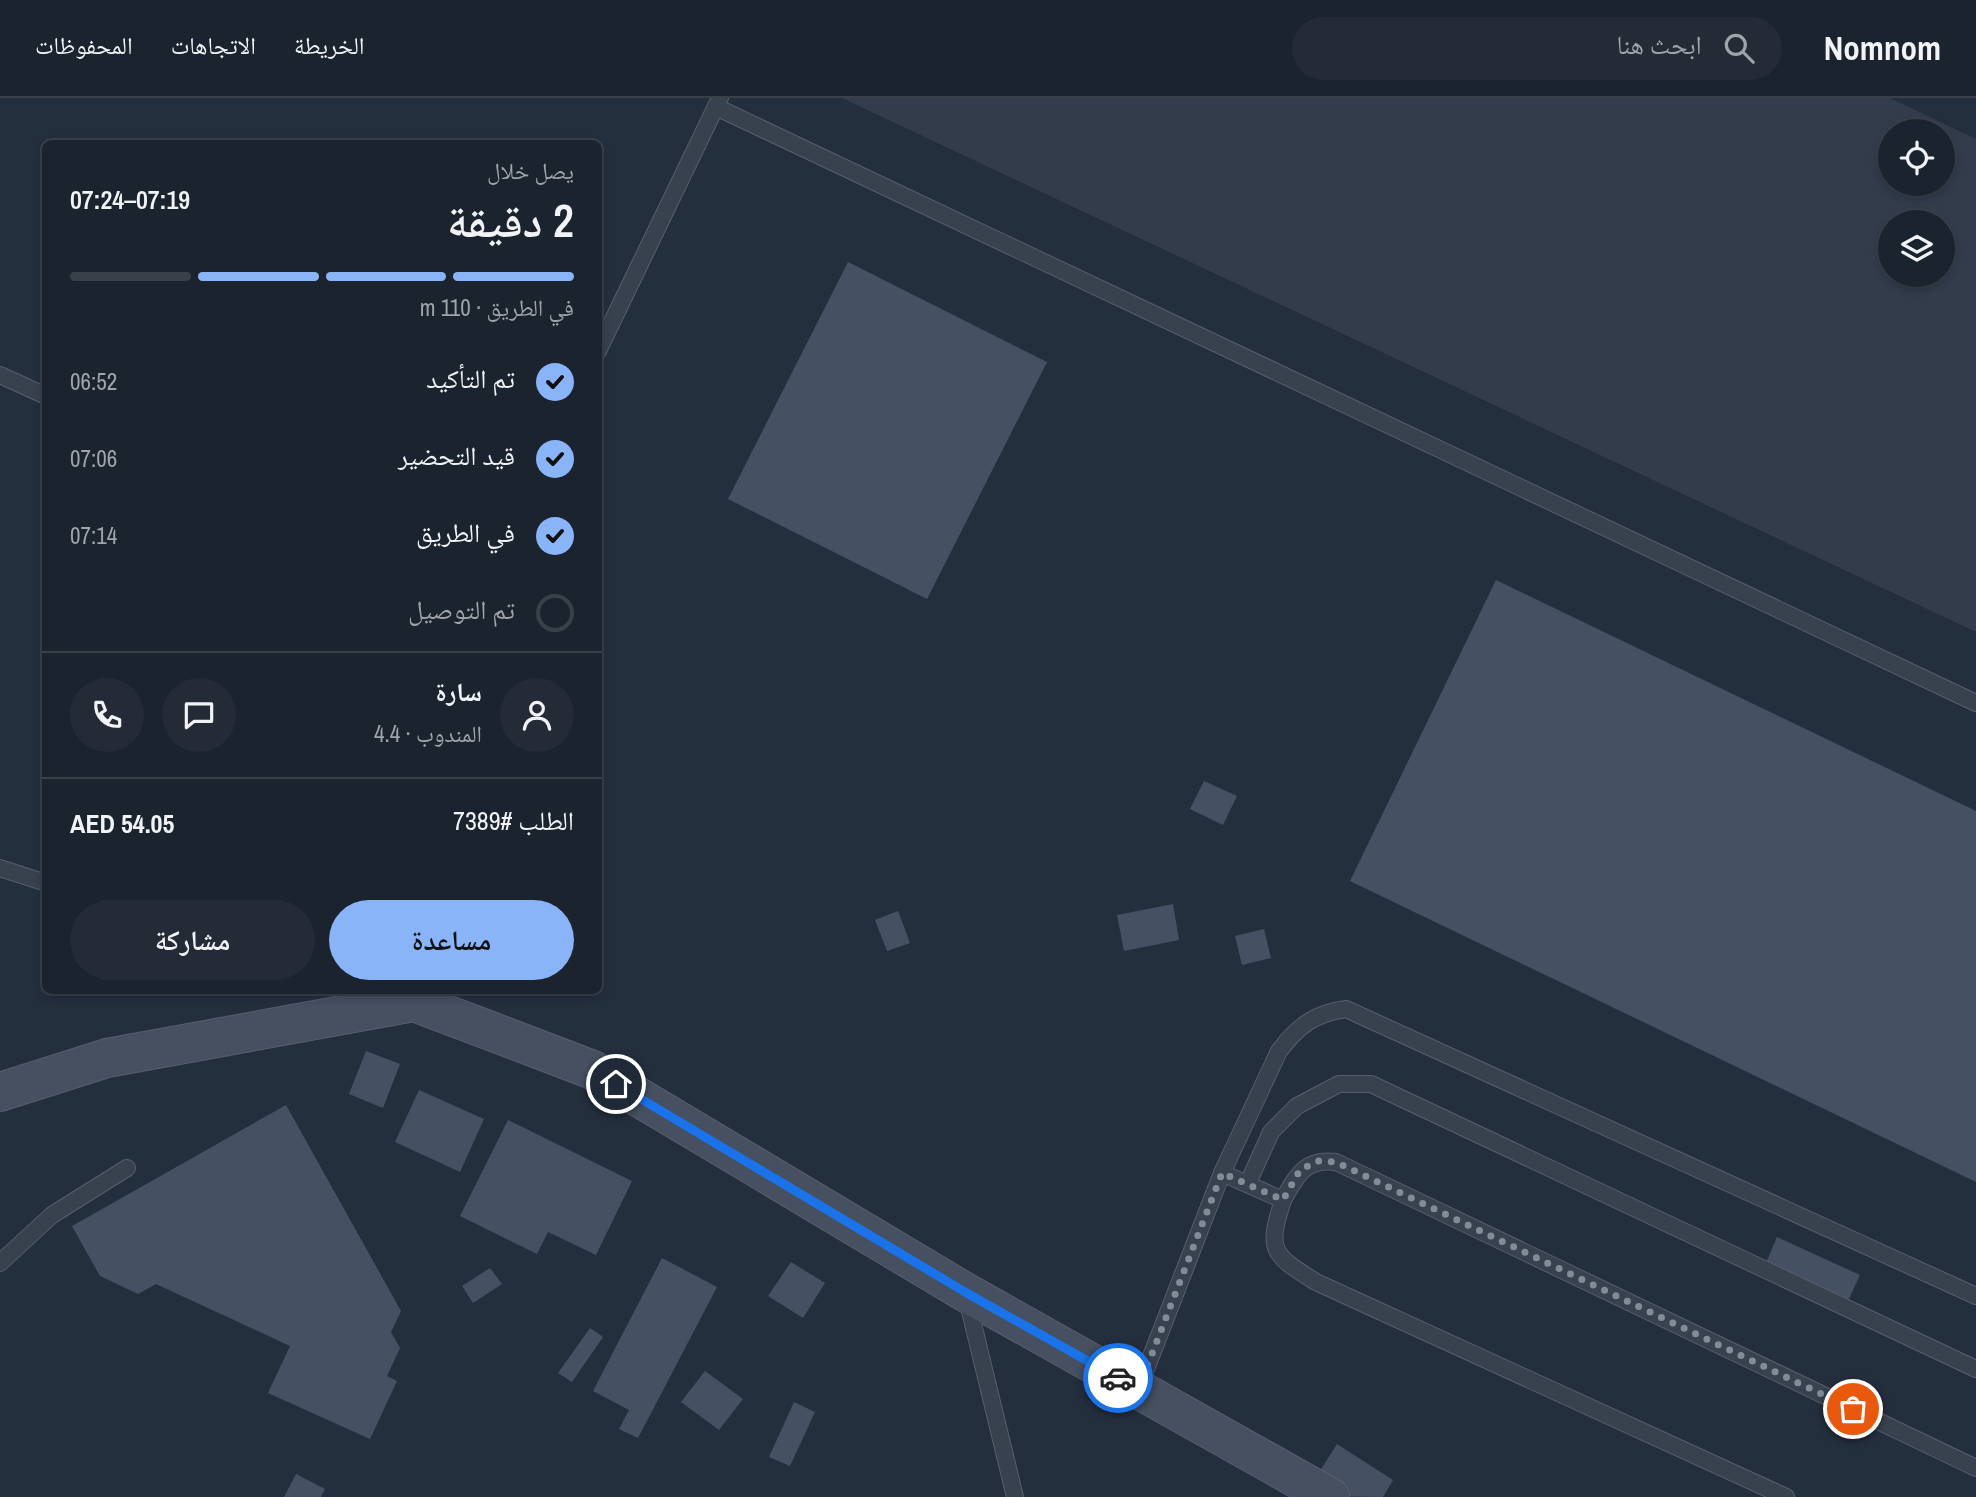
<!DOCTYPE html>
<html lang="ar">
<meta charset="utf-8">
<style>
:root{--surface:#1b232e;--page:#242b36;--text:#f1f3f6;--muted:#a0a4aa;--line:#39404a;--accent:#8ab4f8}
body{margin:0;font-family:"Archivo Narrow","Noto Naskh Arabic",sans-serif;background:var(--page);color:var(--text);direction:rtl;height:100vh;display:flex;flex-direction:column;font-size:26px;white-space:nowrap}
*{box-sizing:border-box;margin:0}
p{font-size:23px;color:var(--muted)}
.icon{flex:none;width:38px;height:38px;fill:none;stroke:currentColor;stroke-width:2;stroke-linecap:round;stroke-linejoin:round}
.map{position:relative;flex:1;overflow:hidden;direction:ltr}
.drawer{position:absolute;left:42px;top:42px;width:560px;height:854px;display:flex;flex-direction:column;background:var(--surface);border-radius:10px;box-shadow:0 4px 10px #0003,0 0 0 2px var(--line);direction:rtl}
.drawer>*{flex:none}
.fabs{position:absolute;left:1878px;top:21px;display:grid;gap:14px}
.fabs a{display:grid;place-items:center;width:77px;height:77px;border-radius:50%;background:var(--surface);box-shadow:0 4px 10px #0003,0 0 0 2px var(--line);font-size:35px}
.pin{position:absolute;display:grid;place-items:center;width:60px;height:60px;color:#fff;margin:-30px;border:4px solid #fff;border-radius:50%;box-shadow:0 2px 7px #0007}
.courier{position:absolute;display:grid;place-items:center;width:70px;height:70px;margin:-35px;border:5px solid #1a73e8;border-radius:50%;background:#fff;color:#222;box-shadow:0 2px 9px #0007}
.headline em{font-style:normal;font-weight:600}
.headline div{display:flex;flex-direction:column-reverse}
.headline{display:flex;align-items:center;justify-content:space-between;height:119px;padding:0 28px}
h1{font-size:46px;font-weight:600;line-height:52px}
.bar{display:grid;grid-template-columns:repeat(4,1fr);gap:10px 7px;align-content:center;height:84px;padding:0 28px}
.bar i{height:9px;border-radius:5px;background:var(--line)}
.bar .active{background:var(--accent)}
.bar p{grid-column:span 4}
.line{display:flex;align-items:center;gap:18px;padding:0 28px;border-top:2px solid var(--line)}
.line div{flex:1}
.round{display:grid;place-items:center;flex:none;width:74px;height:74px;border-radius:37px;background:var(--page)}
ol{padding:0 28px;list-style:none}
li{display:flex;align-items:center;gap:21px;height:77px}
li p{margin-inline-start:auto}
li .icon{padding:7px;border-radius:50%;background:var(--accent);color:#111;stroke-width:4}
li:last-child{color:var(--muted)}
li i{width:38px;height:38px;border:4px solid var(--line);border-radius:50%}
.cta{display:flex;gap:14px;margin-top:auto;padding:14px 28px}
.cta a{flex:1;height:80px;border-radius:42px;background:var(--accent);color:#111;font-size:28px;font-weight:600;line-height:80px;text-align:center}
.cta a+a{background:var(--page);color:var(--text)}
header{display:flex;align-items:center;gap:42px;box-sizing:border-box;height:98px;padding:0 35px;background:var(--surface);border-bottom:2px solid var(--line)}
header strong{font-size:33px}
nav{display:flex;gap:38px;margin-inline-start:auto;font-size:24px}
.search{width:490px;height:63px;background:var(--page);display:flex;align-items:center;gap:18px;box-sizing:border-box;padding:0 24px;border-radius:38px;color:var(--muted);font-size:26px}
.map>svg:first-child{display:block}
</style>
<header>
<strong>Nomnom</strong>
<div class="search"><svg class="icon" aria-label="search" viewBox="0 0 24 24"><circle cx="10" cy="10" r="6"/><path d="M15 15l6 6"/></svg>ابحث هنا</div>
<nav><a>الخريطة</a><a>الاتجاهات</a><a>المحفوظات</a></nav>
</header>
<div class="map">
<svg width="1976" height="1399" viewBox="0 0 1976 1399">
<rect width="100%" height="100%" fill="#242f3e"/>
<!-- airport -->
<path fill="#323c4b" fill-rule="evenodd" d="M842,0H1890L1976,41V534ZM1890,33H1942V86H1890ZM1890,124H1942V177H1890Z"/>
<!-- building -->
<g fill="#455162">
<polygon points="848,164 1047,264 927,501 728,401"/>
<polygon points="1496,482 1976,713 1976,1084 1350,783"/>
<polygon points="1204,683 1237,698 1223,727 1190,711"/>
<polygon points="1173,806 1179,842 1124,853 1117,817"/>
<polygon points="898,813 910,845 887,853 875,822"/>
<polygon points="1264,831 1271,860 1242,867 1235,838"/>
<polygon points="366,953 400,966 383,1010 349,996"/>
<polygon points="419,992 484,1021 460,1074 395,1044"/>
<polygon points="286,1007 401,1213 391,1234 400,1250 387,1278 397,1283 370,1341 268,1295 290,1248 156,1186 138,1196 100,1178 72,1128"/>
<polygon points="508,1022 632,1083 596,1157 548,1134 537,1156 460,1118"/>
<polygon points="1777,1139 1860,1177 1848,1203 1766,1165"/>
<polygon points="662,1160 717,1189 638,1340 619,1331 629,1312 593,1293"/>
<polygon points="791,1164 825,1185 803,1220 768,1198"/>
<polygon points="490,1170 502,1186 473,1205 462,1188"/>
<polygon points="590,1230 603,1239 572,1284 558,1275"/>
<polygon points="705,1273 743,1301 719,1332 681,1304"/>
<polygon points="794,1304 815,1314 790,1368 769,1359"/>
<polygon points="1337,1346 1393,1382 1383,1399 1304,1398"/>
<polygon points="296,1376 325,1391 321,1399 284,1399"/>
</g>
<g fill="none" stroke-linecap="round" stroke-linejoin="round">
<defs>
<g id="lane">
<polyline points="716,9 1976,605"/>
<polyline points="598,253 720,0"/>
<polyline points="0,277 46,298"/>
<polyline points="0,770 46,785"/>
<path d="M1222,1075L1283,1102C1267,1152 1271,1156 1316,1184L1786,1399"/>
<polyline points="1248,1085 1271,1034 1297,1008 1339,986 1371,986 1976,1271"/>
<path d="M1283,1102C1297,1077 1305,1060 1336,1064L1976,1370"/>
<polyline points="0,1165 52,1117 127,1070"/>
<polyline points="967,1201 1015,1399"/>
<path d="M1138,1292L1222,1075L1279,953C1298,928 1315,915 1346,911L1976,1198"/>
</g>
<polyline id="secondary" points="0,994 107,960 414,904 593,972 965,1194 1330,1399"/>
</defs>
<!-- lane casing -->
<use href="#lane" stroke="#565f6c" stroke-width="18"/>
<!-- secondary casing -->
<use href="#secondary" stroke="#565f6c" stroke-width="40"/>
<!-- lane -->
<use href="#lane" stroke="#38414e" stroke-width="16"/>
<!-- secondary -->
<use href="#secondary" stroke="#465061" stroke-width="38"/>
</g>
<g fill="none" stroke-linecap="round" stroke-linejoin="round">
<!-- done -->
<polyline stroke="#828b98" stroke-width="7" stroke-dasharray="0 12.6" points="1118,1280 1138,1292 1222,1075 1283,1102 1300,1072 1318,1063 1336,1064 1853,1311"/>
<!-- route -->
<polyline stroke="#1a73e8" stroke-width="9" points="616,986 965,1194 1118,1280"/>
</g>
</svg>
<div class="fabs">
<a><svg class="icon" aria-label="locate" viewBox="0 0 24 24"><circle cx="12" cy="12" r="6"/><path d="M12 2v4M12 18v4M2 12h4M18 12h4"/></svg></a>
<a><svg class="icon" aria-label="layers" viewBox="0 0 24 24"><path d="M12 4l9 5-9 5-9-5zM3 14l9 5 9-5"/></svg></a>
</div>
<div class="pin" style="left:1853px;top:1311px;background:#ea580c"><svg class="icon" aria-label="bag" viewBox="0 0 24 24"><path d="M5 8h14l-1 12H6zM9 8a3 3 0 0 1 6 0"/></svg></div>
<div class="pin" style="left:616px;top:986px;background:#1f2937"><svg class="icon" aria-label="home" viewBox="0 0 24 24"><path d="M3 11l9-7 9 7M6 9v11h12V9"/></svg></div>
<div class="courier" style="left:1118px;top:1280px"><svg class="icon" aria-label="car" viewBox="0 0 24 24"><path d="M5 17H2v-5l4-1 3-4h7l3 4 3 1v5h-3M9 17h6M6 11h13"/><circle cx="7" cy="17" r="2"/><circle cx="17" cy="17" r="2"/></svg></div>
<section class="drawer">
<div class="headline"><div><h1>2 دقيقة</h1><p>يصل خلال</p></div><em>07:19–07:24</em></div>
<div class="bar"><i class="active"></i><i class="active"></i><i class="active"></i><i></i><p>في الطريق · 110 m</p></div>
<ol>
<li><svg class="icon" aria-label="check" viewBox="0 0 24 24"><path d="M5 12l5 5 9-10"/></svg>تم التأكيد<p>06:52</p></li>
<li><svg class="icon" aria-label="check" viewBox="0 0 24 24"><path d="M5 12l5 5 9-10"/></svg>قيد التحضير<p>07:06</p></li>
<li><svg class="icon" aria-label="check" viewBox="0 0 24 24"><path d="M5 12l5 5 9-10"/></svg>في الطريق<p>07:14</p></li>
<li><i></i>تم التوصيل</li>
</ol>
<div class="line" style="height:126px"><a class="round"><svg class="icon" aria-label="person" viewBox="0 0 24 24"><circle cx="12" cy="8" r="4"/><path d="M4 21q1-7 8-7t8 7"/></svg></a><div><b>سارة</b><p>المندوب · 4.4</p></div><a class="round"><svg class="icon" aria-label="chat" viewBox="0 0 24 24"><path d="M4 5h16v11H9l-5 4z"/></svg></a><a class="round"><svg class="icon" aria-label="phone" viewBox="0 0 24 24"><path d="M5 4h4l2 5-3 2q2 4 5 5l2-3 5 2v4C11 20 4 13 5 4z"/></svg></a></div>
<div class="line" style="height:91px"><div>الطلب #7389</div><b>AED 54.05</b></div>
<div class="cta"><a>مساعدة</a><a>مشاركة</a></div>
</section>
</div>
